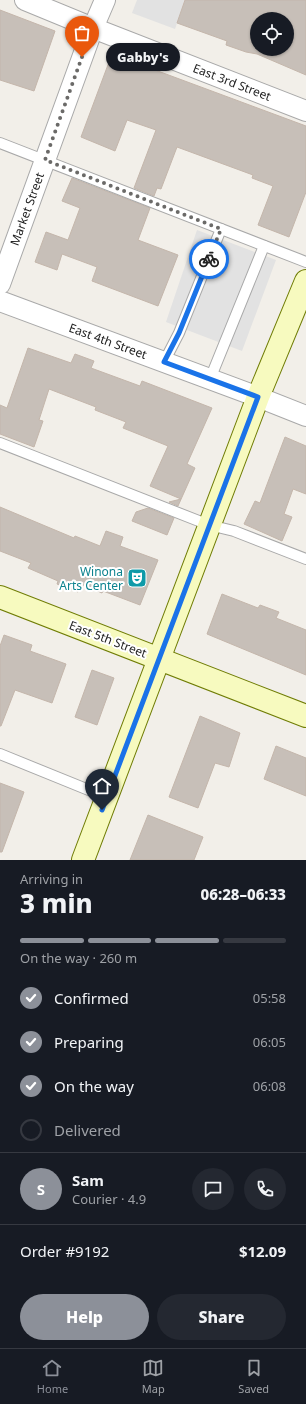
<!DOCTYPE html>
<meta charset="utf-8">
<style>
:root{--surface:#171b24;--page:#242831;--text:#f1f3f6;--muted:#9ea1a6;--line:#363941;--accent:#8c9099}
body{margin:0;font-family:"Noto Sans",sans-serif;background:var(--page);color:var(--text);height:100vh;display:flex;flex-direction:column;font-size:15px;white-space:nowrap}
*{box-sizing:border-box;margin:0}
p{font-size:13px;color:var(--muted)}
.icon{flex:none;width:22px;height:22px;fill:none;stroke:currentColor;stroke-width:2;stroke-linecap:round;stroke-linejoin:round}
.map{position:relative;height:860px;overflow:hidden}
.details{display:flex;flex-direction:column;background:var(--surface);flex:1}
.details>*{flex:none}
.tools{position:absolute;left:250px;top:12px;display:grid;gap:8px}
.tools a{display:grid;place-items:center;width:44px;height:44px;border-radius:50%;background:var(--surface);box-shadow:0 1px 3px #0004;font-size:20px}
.pin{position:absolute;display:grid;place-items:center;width:34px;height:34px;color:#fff;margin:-41px -17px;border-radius:50% 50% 50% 0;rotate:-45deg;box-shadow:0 0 4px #0007}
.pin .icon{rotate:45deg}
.courier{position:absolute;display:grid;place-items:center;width:40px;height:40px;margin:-20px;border:3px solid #1a73e8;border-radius:50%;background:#fff;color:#222;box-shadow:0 1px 5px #0007}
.bubble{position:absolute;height:28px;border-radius:14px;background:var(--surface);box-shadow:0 1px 3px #0004;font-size:13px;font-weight:800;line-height:28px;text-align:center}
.summary em{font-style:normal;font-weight:800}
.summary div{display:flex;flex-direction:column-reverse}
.summary{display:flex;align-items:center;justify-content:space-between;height:68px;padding:0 20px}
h1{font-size:26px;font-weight:800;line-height:30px}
.bar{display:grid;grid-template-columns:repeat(4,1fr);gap:6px 4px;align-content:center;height:48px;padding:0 20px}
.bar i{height:5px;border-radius:3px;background:var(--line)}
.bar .current{background:var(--accent)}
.bar p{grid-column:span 4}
.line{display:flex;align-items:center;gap:10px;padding:0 20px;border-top:1px solid var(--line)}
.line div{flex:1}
.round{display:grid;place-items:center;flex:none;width:42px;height:42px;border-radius:21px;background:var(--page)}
ol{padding:0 20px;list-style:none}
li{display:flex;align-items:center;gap:12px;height:44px}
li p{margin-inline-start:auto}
li .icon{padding:4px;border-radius:50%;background:var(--accent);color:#fff;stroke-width:4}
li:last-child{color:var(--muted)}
li i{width:22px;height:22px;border:2px solid var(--line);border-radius:50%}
.cta{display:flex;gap:8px;margin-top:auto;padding:8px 20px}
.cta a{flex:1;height:46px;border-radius:24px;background:var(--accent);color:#fff;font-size:16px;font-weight:800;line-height:46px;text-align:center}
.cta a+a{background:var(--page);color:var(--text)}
.dock{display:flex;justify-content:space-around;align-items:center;height:56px;border-top:1px solid var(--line);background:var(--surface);font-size:11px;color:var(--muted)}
.dock a{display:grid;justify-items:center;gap:2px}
.dock .current{color:var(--accent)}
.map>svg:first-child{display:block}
</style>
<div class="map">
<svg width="306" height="860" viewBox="0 0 306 860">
<rect width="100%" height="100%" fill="#f2efe9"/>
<!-- parking -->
<g fill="#e2e2e2">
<polygon points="137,0 185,0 175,29 132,13"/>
<polygon points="197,230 276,260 242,351 166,322"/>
</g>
<!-- building -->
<g fill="#c7bfb8" stroke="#c4b6ab" fill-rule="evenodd">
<path d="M185,0H306V75L257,54L246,52L226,45L227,41L177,23ZM257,19H287V49H257Z"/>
<polygon points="0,10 55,31 34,91 0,80"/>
<polygon points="112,54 306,126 306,192 289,237 258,225 273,186 252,178 253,175 177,147 161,189 157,188 154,196 134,188 156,130 127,120 115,151 81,137"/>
<polygon points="72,178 150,208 138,240 178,255 158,306 92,281 97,267 62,254 57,270 35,262 46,232 68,240 80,208 62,201"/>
<polygon points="28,348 71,363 75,354 94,361 91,368 140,386 142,381 212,408 187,464 195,468 178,506 169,502 181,499 150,486 168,446 123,428 126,422 95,410 96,407 49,389 39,420 43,421 34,447 0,434 0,405 7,408"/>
<polygon points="285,437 306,446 306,494 293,489 284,514 292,517 282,541 244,524 255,501 260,503"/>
<polygon points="0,507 74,538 75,536 100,546 106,531 123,537 120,546 158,560 140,605 103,591 102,593 81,584 78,592 57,584 58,581 28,568 31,563 0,551"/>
<polygon points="148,508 174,518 167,535 132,521 136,512"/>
<polygon points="222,594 258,608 260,605 279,612 276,618 306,630 306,675 207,634"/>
<polygon points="4,635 32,645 30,651 66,664 52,703 15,690 1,726 0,726 0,646"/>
<polygon points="92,670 114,678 97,725 75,717"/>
<polygon points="200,716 240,733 229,767 215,763 198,808 169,797"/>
<polygon points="276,746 306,758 306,796 264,779"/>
<polygon points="0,783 24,792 2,852 0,852"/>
<polygon points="148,815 203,837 194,860 130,860"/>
</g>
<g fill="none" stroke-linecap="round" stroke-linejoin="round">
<defs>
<g id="lane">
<polyline points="0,143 306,262"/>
<polyline points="164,362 179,333 221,229"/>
<polyline points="210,379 264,246"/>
<polyline points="0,443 209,525 234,531 306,559"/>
<polyline points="0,754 106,797"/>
</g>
<g id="street">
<polyline points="25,0 93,28 306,111"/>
<polyline points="0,284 93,28 105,0"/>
<polyline points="0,301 258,397 306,416"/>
</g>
<g id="secondary">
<polyline points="0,597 306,716"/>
<polyline points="83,860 258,397 306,281"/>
</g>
</defs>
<!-- lane casing -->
<use href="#lane" stroke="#a9a9a9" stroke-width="12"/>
<!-- street casing -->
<use href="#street" stroke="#a9a9a9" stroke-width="22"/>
<!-- secondary casing -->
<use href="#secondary" stroke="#707d05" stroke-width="24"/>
<!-- lane -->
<use href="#lane" stroke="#fff" stroke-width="10"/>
<!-- street -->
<use href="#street" stroke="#fff" stroke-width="20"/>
<!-- secondary -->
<use href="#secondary" stroke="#f7fabf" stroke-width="22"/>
</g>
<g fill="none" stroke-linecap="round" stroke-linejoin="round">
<!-- done -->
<polyline stroke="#6b6a68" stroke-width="4" stroke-dasharray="0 7.2" points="82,57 45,160 221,229 209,259"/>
<!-- route -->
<polyline stroke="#1a73e8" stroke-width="5" points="102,810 258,397 164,362 179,333 209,259"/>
</g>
<!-- icons -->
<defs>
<symbol id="theatre-square" viewBox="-11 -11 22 22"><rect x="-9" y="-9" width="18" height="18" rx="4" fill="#0f9aa8" stroke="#fff"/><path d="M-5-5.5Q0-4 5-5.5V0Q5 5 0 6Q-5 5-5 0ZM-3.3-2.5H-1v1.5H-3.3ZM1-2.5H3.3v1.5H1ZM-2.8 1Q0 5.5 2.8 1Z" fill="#fff"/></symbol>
</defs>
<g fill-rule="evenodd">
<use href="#theatre-square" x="126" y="567" width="22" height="22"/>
</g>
<g text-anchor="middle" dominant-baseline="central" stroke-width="4" stroke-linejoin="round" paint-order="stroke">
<!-- street labels -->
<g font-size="12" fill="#222" stroke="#fff">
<text transform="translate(232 82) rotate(21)">East 3rd Street</text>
<text transform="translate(27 209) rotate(-70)">Market Street</text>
<text transform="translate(108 341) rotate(20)">East 4th Street</text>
<text transform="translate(108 639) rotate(21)">East 5th Street</text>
</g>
<!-- culture labels -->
<g font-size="12" fill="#0d838f" stroke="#fff" text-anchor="end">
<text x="123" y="571">Winona<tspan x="123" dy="14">Arts Center</tspan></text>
</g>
</g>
</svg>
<div class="tools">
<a><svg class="icon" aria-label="locate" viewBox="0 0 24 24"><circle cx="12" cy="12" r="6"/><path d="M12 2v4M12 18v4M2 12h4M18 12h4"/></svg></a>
</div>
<div class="pin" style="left:82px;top:57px;background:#ea580c"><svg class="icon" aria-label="bag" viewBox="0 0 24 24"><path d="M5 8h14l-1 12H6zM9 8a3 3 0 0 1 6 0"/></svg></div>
<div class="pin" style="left:102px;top:810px;background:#1f2937"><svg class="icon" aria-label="home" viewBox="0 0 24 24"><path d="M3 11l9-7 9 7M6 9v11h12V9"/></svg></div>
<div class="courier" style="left:209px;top:259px"><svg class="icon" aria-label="bike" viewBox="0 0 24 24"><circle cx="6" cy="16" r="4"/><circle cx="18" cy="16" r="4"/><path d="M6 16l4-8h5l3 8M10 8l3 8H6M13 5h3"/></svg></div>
<div class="bubble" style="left:106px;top:43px;width:74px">Gabby's</div>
</div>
<section class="details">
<div class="summary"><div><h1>3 min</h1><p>Arriving in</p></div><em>06:28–06:33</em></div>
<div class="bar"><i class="current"></i><i class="current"></i><i class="current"></i><i></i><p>On the way · 260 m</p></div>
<ol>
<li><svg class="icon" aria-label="check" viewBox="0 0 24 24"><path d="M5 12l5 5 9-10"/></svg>Confirmed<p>05:58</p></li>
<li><svg class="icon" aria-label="check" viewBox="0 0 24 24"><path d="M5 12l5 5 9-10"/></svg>Preparing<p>06:05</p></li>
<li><svg class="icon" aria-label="check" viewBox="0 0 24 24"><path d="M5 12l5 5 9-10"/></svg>On the way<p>06:08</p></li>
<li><i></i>Delivered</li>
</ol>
<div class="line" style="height:72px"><b class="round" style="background:var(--accent);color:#fff">S</b><div><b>Sam</b><p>Courier · 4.9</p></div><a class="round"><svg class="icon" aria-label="chat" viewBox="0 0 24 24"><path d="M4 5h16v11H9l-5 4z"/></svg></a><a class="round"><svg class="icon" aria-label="phone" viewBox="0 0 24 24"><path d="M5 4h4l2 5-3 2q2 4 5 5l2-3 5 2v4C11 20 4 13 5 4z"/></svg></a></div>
<div class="line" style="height:52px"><div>Order #9192</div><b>$12.09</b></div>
<div class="cta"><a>Help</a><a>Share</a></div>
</section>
<nav class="dock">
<a class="current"><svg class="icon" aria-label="home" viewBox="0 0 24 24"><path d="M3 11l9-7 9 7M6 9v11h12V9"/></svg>Home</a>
<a><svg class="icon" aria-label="map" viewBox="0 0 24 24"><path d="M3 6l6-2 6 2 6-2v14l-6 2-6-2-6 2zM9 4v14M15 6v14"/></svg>Map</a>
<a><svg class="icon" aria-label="saved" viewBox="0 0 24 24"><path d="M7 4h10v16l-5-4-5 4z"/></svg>Saved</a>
</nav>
